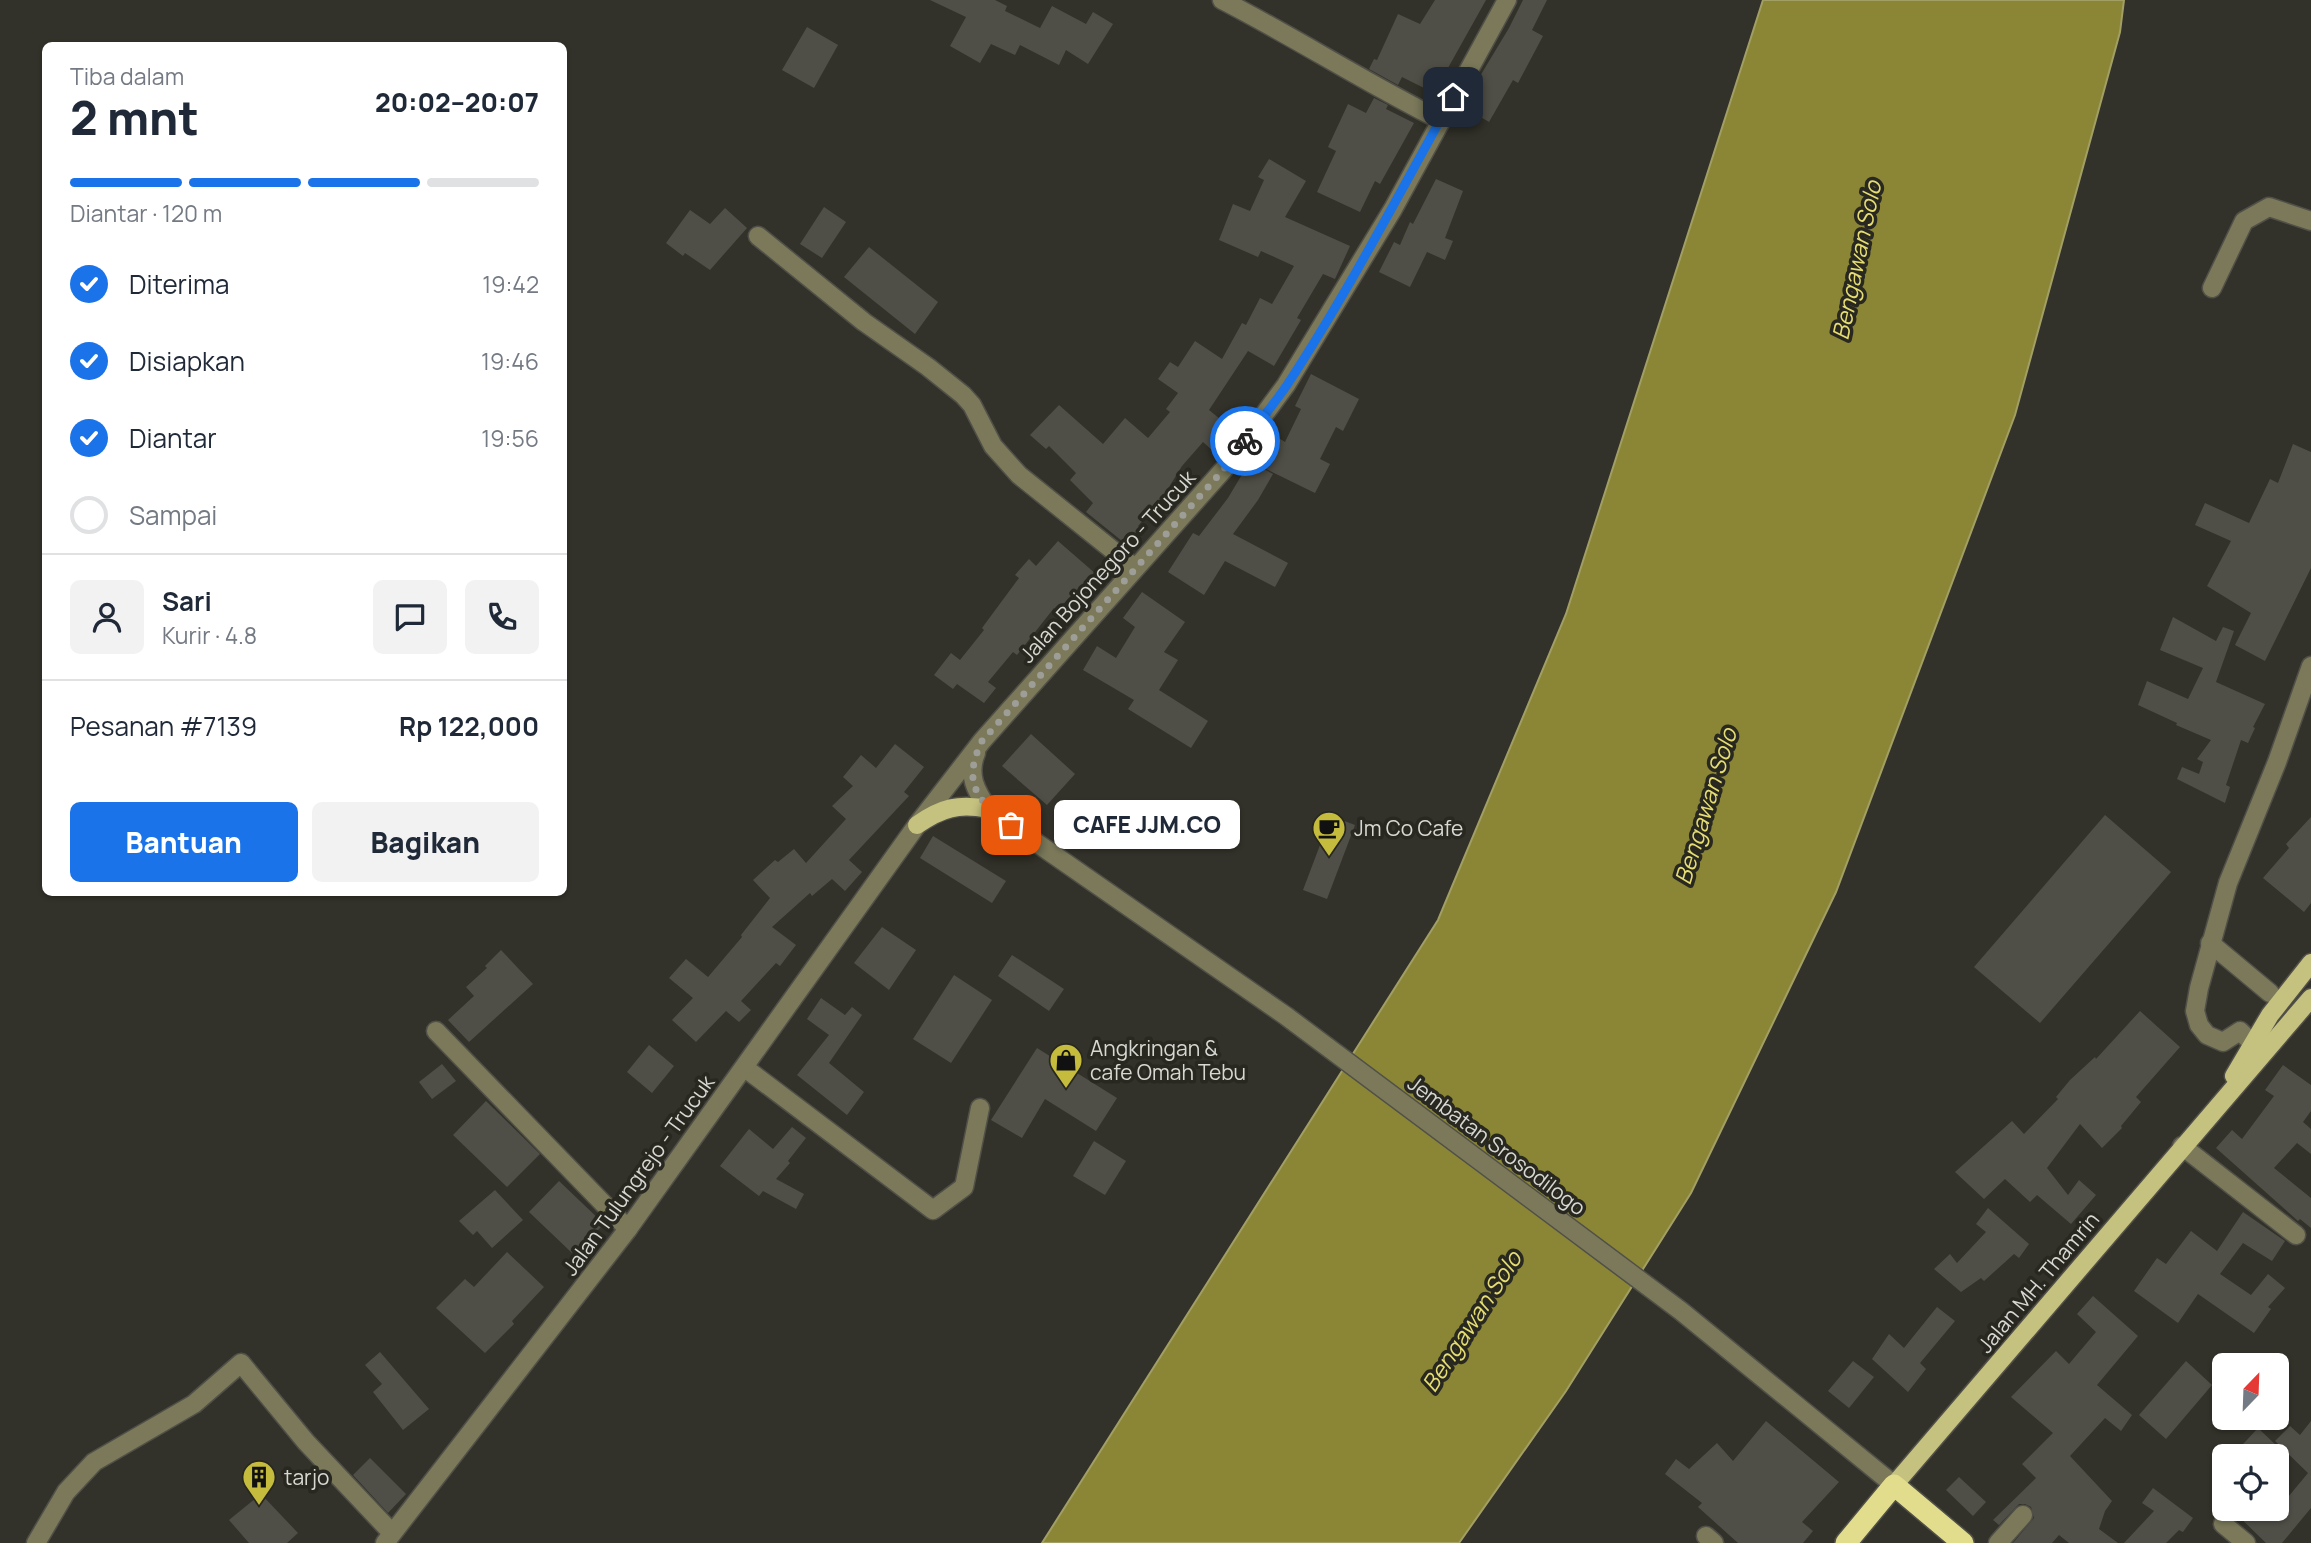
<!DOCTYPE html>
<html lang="id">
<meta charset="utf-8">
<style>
:root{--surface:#fff;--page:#f2f2f3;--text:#1f2937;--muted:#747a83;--line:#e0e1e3;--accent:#1a73e8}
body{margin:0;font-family:Manrope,sans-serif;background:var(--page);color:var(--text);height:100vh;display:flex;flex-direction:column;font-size:26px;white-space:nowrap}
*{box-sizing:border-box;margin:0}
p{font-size:23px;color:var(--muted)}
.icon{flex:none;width:38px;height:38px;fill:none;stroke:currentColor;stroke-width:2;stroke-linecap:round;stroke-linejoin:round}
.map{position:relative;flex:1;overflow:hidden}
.panel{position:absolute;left:42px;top:42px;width:525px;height:854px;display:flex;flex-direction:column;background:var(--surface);border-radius:10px;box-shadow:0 2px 5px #0004}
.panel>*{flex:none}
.needle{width:46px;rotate:23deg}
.fabs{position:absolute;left:2212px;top:1353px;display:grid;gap:14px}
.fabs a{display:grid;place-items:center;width:77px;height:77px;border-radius:10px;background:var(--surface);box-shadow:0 2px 5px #0004;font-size:35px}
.pin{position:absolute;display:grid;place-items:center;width:60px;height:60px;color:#fff;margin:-30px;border-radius:14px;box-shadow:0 4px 10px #0006}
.courier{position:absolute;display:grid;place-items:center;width:70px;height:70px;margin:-35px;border:5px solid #1a73e8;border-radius:50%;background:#fff;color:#222;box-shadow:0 2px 9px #0007}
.bubble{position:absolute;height:49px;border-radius:10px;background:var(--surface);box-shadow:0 2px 5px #0004;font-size:23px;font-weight:800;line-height:49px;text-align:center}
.overview em{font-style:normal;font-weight:800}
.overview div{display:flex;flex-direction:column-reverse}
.overview{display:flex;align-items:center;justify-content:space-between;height:119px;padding:0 28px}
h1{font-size:46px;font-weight:800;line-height:52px}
.bar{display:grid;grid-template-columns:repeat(4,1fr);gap:10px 7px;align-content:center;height:84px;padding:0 28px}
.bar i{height:9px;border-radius:5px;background:var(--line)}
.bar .on{background:var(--accent)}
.bar p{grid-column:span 4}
.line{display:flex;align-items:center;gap:18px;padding:0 28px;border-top:2px solid var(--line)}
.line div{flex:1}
.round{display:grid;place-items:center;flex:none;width:74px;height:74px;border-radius:10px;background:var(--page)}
ol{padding:0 28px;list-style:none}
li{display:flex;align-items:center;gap:21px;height:77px}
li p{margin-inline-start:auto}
li .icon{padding:7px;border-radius:50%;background:var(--accent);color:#fff;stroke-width:4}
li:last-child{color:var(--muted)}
li i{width:38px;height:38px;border:4px solid var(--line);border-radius:50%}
.cta{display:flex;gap:14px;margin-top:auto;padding:14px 28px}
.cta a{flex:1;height:80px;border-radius:10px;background:var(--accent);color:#fff;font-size:28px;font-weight:800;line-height:80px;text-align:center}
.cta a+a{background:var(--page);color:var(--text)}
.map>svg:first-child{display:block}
</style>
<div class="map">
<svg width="2311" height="1543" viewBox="0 0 2311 1543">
<rect width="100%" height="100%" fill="#32322a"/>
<!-- water -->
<polygon fill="#8b8636" stroke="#a29f65" stroke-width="2" points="1763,0 2124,0 2120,32 2015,415 1836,892 1691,1193 1566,1391 1459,1543 1042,1543 1438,920 1566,614"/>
<!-- building -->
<g fill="#504f47">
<polygon points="930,0 995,0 1007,6 1005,11 1040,28 1052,6 1086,24 1093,12 1113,24 1088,64 1066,50 1059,65 1020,45 1015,55 991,44 980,63 950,46 966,17"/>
<polygon points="1435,0 1486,0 1434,93 1402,77 1398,85 1369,69 1374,59 1377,60 1398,14 1420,24"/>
<polygon points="1523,0 1547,0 1532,30 1543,36 1518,83 1513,80 1489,122 1462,106 1509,28"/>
<polygon points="807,27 838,45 814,88 782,70"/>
<polygon points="1374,98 1388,105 1386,109 1414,123 1380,184 1375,181 1360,212 1317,192 1336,151 1328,147 1348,104 1366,113"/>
<polygon points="1269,159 1306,181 1285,217 1350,246 1335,279 1323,274 1297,318 1301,320 1274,366 1248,351 1209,410 1231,428 1213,451 1203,442 1182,466 1161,500 1138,526 1140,528 1127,545 1086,512 1093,503 1070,480 1076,473 1049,446 1046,449 1030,435 1059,405 1103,444 1125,418 1148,438 1170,412 1166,409 1178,393 1158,379 1170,362 1178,367 1195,341 1222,359 1242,323 1246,325 1260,298 1272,304 1294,266 1261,251 1258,257 1219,240 1233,204 1250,211 1264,180 1258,177"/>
<polygon points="1436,179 1463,191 1445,238 1453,241 1445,260 1427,252 1410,287 1379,272 1394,242 1400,245 1410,222 1413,224"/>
<polygon points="824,207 846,222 822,258 800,244"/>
<polygon points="725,208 747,228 710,270 685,253 683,256 666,243 690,210 710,224"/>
<polygon points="869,247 938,302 915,334 844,277"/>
<polygon points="1311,374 1359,399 1343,431 1336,427 1320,459 1330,464 1315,493 1264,468 1280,439 1285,442 1301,409 1295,406"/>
<polygon points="2293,444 2311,452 2311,568 2265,661 2235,645 2251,613 2207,586 2231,541 2195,525 2205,503 2249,523 2270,479 2278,483"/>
<polygon points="1250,461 1273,474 1258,500 1233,534 1288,563 1275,587 1225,561 1204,595 1168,572 1193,533 1199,536 1228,498"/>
<polygon points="1058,541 1104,581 1088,600 1076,590 1057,611 1054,608 1017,655 1013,652 988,682 996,688 984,703 957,684 953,689 934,675 951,653 960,660 984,630 982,628 1019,578 1015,575 1029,559 1036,566"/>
<polygon points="1142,592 1185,622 1164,652 1178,660 1159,690 1208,721 1191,748 1128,709 1134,700 1083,670 1097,646 1116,658 1135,627 1123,618"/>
<polygon points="2173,617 2216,641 2223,627 2234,631 2216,682 2265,704 2253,727 2255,728 2248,743 2241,740 2226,785 2230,787 2225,803 2177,779 2182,767 2199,774 2203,762 2197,759 2211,740 2176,725 2177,723 2138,705 2147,681 2188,699 2203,668 2160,650"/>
<polygon points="1031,734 1075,774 1047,805 1002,766"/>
<polygon points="895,744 924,767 904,792 909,796 849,860 862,872 845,891 832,879 812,896 810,893 772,927 796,945 780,966 776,963 741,1001 751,1010 739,1022 726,1011 696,1042 672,1020 693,998 669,978 686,959 708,977 742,937 741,935 770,898 753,880 775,860 778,862 794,849 806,863 846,819 832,806 853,786 843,777 861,755 876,768"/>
<polygon points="2105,815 2171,872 2040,1023 1974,967"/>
<polygon points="1331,816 1355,825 1327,899 1303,890"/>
<polygon points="2311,817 2311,903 2304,912 2263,878 2289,848 2286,844"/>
<polygon points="933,836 1006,881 992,903 920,858"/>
<polygon points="882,927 916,950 889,990 854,963"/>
<polygon points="501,950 533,984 469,1042 448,1020 474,996 466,987 487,968 485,966"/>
<polygon points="1012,955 1064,989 1049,1011 998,976"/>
<polygon points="954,975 992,1000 951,1063 913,1039"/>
<polygon points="821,998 845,1015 852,1007 862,1015 829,1063 864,1092 847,1115 797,1075 829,1035 807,1019"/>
<polygon points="2140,1011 2180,1047 2136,1097 2141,1102 2121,1126 2122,1128 2102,1148 2080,1124 2047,1168 2068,1195 2079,1180 2096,1195 2071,1224 2037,1195 2030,1202 2005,1179 1984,1199 1955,1172 2012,1121 2024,1134 2058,1099 2056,1097 2070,1080 2095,1057 2096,1059"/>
<polygon points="649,1045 674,1066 652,1093 627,1072"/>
<polygon points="1037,1048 1117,1098 1096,1131 1045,1099 1022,1138 991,1120"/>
<polygon points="442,1064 456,1081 432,1099 419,1082"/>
<polygon points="2283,1065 2311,1085 2311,1111 2303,1122 2311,1129 2311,1154 2297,1143 2274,1168 2311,1198 2311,1228 2300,1219 2298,1221 2216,1148 2232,1130 2242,1139 2274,1096 2265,1090"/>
<polygon points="486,1101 540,1154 507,1187 453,1135"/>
<polygon points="792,1127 806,1138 788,1161 790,1163 776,1179 804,1194 796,1209 763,1191 759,1196 720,1166 749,1129 773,1149"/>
<polygon points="1094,1141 1126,1161 1105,1195 1073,1176"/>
<polygon points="559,1181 604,1224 590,1238 588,1236 572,1253 529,1212"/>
<polygon points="495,1190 523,1220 492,1248 477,1231 473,1235 459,1221"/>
<polygon points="1988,1208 2029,1244 2019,1258 2014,1254 1984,1281 1981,1278 1961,1292 1934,1269 1950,1254 1957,1263 1986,1232 1976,1224"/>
<polygon points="2243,1212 2285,1241 2272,1261 2243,1243 2220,1274 2251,1295 2268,1274 2285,1288 2268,1307 2271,1309 2254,1333 2198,1294 2178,1323 2134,1291 2157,1258 2166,1264 2191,1231 2217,1251"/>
<polygon points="507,1252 544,1287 512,1321 514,1324 485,1353 436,1308 465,1279 474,1287"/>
<polygon points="2093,1296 2138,1336 2097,1385 2132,1415 2121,1431 2105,1418 2070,1456 2112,1501 2105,1511 2099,1529 2118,1543 2069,1543 2059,1535 2052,1543 2013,1543 2034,1518 2031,1507 2025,1504 2019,1504 1999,1525 1993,1520 2036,1478 2022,1464 2053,1433 2011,1397 2056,1351 2069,1364 2096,1332 2077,1314"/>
<polygon points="1937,1307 1955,1321 1920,1363 1926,1369 1908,1392 1872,1359 1889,1334 1904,1348"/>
<polygon points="380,1352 429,1409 403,1430 373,1392 382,1384 365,1365"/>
<polygon points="1853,1361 1874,1377 1849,1408 1828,1391"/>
<polygon points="2186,1361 2212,1385 2166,1439 2139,1415"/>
<polygon points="1766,1421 1839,1482 1802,1522 1813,1531 1803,1543 1738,1543 1698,1507 1702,1503 1665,1474 1676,1459 1689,1469 1717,1443 1733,1461"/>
<polygon points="2311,1421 2311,1508 2282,1543 2266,1543 2230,1508 2279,1508 2308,1473 2275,1441 2290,1426 2300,1435"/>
<polygon points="2258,1428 2278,1447 2269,1456 2232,1456"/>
<polygon points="370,1458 406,1494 388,1513 353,1475"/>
<polygon points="1959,1477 1986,1502 1973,1516 1946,1490"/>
<polygon points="2153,1488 2193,1518 2183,1532 2179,1530 2166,1543 2124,1543 2154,1511 2142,1503"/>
<polygon points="261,1494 298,1533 287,1543 249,1543 229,1520"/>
</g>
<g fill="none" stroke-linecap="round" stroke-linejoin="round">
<defs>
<g id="minor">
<path d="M1222,0C1296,38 1366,83 1440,120"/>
<polyline points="758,236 864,322 928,367 963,395 972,405 993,446 1019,475 1135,568"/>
<polyline points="2212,288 2244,221 2269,207 2311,221"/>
<path d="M976,753C967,775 976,791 988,809L1286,1016L1681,1311L1894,1485"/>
<polyline points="2210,943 2270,993"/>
<polyline points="436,1031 628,1229"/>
<polyline points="2253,1044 2240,1031 2223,1042 2207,1035 2199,1025 2195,1011 2199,988 2228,883 2277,762 2311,666"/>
<polyline points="745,1068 933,1210 964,1187 980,1108"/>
<polyline points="2182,1146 2296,1235"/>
<polyline points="2223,1524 2246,1543"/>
<polyline points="1706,1536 1714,1543"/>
<polyline points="36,1543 66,1492 94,1462 194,1404 241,1363 306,1442 392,1533"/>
<polyline points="385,1543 628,1229 917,825 982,741 1224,469 1286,385 1393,209 1507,0"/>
<polyline points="1998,1543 2023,1515"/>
</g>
<g id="major">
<path d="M917,825C941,808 959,803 988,809"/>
<polyline points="2234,1076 2270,1015 2311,963"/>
<polyline points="1894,1485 2311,998"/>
</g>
<polyline id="highway" points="1846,1543 1894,1485 1963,1543"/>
</defs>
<!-- minor casing -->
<use href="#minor" stroke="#505048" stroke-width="21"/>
<!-- major casing -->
<use href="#major" stroke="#505048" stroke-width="21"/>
<!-- highway casing -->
<use href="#highway" stroke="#505048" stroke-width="24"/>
<!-- minor -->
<use href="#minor" stroke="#7b795a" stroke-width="18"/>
<!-- major -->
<use href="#major" stroke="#c5c17f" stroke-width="18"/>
<!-- highway -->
<use href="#highway" stroke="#e2dd8d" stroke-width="21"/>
</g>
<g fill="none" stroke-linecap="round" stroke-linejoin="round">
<!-- done -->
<path stroke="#9e9e98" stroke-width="7" stroke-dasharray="0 12.6" d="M1011,825C976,801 962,782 982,741L1224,469L1245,441"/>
<!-- route -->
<path stroke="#1a73e8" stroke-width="9" d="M1245,441C1259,422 1274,404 1287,385C1348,292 1399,194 1453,97"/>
</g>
<!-- icons -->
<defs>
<symbol id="cafe-pin" viewBox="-11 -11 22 30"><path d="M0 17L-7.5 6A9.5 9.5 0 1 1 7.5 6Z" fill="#c5bc3d" stroke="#282820"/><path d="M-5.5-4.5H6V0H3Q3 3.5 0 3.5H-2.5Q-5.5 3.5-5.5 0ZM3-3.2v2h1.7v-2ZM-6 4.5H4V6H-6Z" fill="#111"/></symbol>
<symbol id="shop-pin" viewBox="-11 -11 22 30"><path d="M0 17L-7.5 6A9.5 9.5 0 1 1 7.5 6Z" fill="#c5bc3d" stroke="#282820"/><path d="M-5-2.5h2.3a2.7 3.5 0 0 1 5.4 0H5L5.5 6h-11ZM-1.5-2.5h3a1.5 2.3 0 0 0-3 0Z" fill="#111"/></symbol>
<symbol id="building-pin" viewBox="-11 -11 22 30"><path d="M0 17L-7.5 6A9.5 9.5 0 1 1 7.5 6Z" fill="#c5bc3d" stroke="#282820"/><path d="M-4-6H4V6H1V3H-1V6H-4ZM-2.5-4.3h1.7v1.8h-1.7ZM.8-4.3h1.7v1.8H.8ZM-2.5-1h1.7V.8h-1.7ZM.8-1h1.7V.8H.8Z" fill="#111"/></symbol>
</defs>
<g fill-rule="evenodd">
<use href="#cafe-pin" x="1310" y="809" width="38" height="52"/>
<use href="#shop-pin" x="1047" y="1041" width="38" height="52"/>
<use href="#building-pin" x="240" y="1458" width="38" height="52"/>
</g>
<g text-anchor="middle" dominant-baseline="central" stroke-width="7" stroke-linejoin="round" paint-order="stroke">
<!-- street labels -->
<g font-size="21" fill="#d8d8d3" stroke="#282820">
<text transform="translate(1107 566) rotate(-48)">Jalan Bojonegoro - Trucuk</text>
<text transform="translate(1497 1145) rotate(37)">Jembatan Srosodilogo</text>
<text transform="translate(638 1175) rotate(-54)">Jalan Tulungrejo - Trucuk</text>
<text transform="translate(2038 1282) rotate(-50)">Jalan MH. Thamrin</text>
</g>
<!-- poi labels -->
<g font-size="21" fill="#d8d8d3" stroke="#282820" text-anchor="start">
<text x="1354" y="828">Jm Co Cafe</text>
<text x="1090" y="1048">Angkringan &amp;<tspan x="1090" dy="24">cafe Omah Tebu</tspan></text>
<text x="284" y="1477">tarjo</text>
</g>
<!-- water labels -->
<g font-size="23" font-style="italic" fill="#e5dd71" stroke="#282820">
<text transform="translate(1856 260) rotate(-78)">Bengawan Solo</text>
<text transform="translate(1705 806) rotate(-73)">Bengawan Solo</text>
<text transform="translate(1471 1321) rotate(-57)">Bengawan Solo</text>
</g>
</g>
</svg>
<div class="fabs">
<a><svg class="needle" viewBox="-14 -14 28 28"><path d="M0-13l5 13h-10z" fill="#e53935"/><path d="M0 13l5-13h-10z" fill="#747a83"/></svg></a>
<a><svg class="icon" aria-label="locate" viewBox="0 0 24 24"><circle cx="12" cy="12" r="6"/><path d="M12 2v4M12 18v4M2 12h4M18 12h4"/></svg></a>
</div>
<div class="pin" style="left:1011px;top:825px;background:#ea580c"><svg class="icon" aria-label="bag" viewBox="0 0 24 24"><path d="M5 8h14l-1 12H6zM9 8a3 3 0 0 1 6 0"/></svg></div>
<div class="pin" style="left:1453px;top:97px;background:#1f2937"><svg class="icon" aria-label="home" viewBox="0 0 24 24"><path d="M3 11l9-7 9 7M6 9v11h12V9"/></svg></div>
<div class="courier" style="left:1245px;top:441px"><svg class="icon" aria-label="bike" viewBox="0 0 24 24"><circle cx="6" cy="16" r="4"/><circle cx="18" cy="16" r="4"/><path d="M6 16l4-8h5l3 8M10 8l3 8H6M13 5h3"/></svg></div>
<div class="bubble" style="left:1054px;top:800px;width:186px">CAFE JJM.CO</div>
<section class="panel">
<div class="overview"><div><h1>2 mnt</h1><p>Tiba dalam</p></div><em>20:02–20:07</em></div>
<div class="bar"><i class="on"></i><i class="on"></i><i class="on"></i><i></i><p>Diantar · 120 m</p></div>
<ol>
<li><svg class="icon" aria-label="check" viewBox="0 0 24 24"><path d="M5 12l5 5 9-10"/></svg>Diterima<p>19:42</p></li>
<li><svg class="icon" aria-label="check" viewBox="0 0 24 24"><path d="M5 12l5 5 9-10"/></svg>Disiapkan<p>19:46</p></li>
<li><svg class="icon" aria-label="check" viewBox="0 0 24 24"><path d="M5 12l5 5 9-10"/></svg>Diantar<p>19:56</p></li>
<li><i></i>Sampai</li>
</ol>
<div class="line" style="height:126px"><a class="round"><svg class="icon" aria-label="person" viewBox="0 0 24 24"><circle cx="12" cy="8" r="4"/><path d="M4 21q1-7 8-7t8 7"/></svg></a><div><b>Sari</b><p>Kurir · 4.8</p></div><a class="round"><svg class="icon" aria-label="chat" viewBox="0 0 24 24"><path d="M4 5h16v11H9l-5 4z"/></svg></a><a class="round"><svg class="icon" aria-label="phone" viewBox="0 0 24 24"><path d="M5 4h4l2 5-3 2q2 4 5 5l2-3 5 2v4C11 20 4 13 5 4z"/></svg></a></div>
<div class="line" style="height:91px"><div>Pesanan #7139</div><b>Rp 122,000</b></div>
<div class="cta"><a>Bantuan</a><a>Bagikan</a></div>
</section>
</div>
